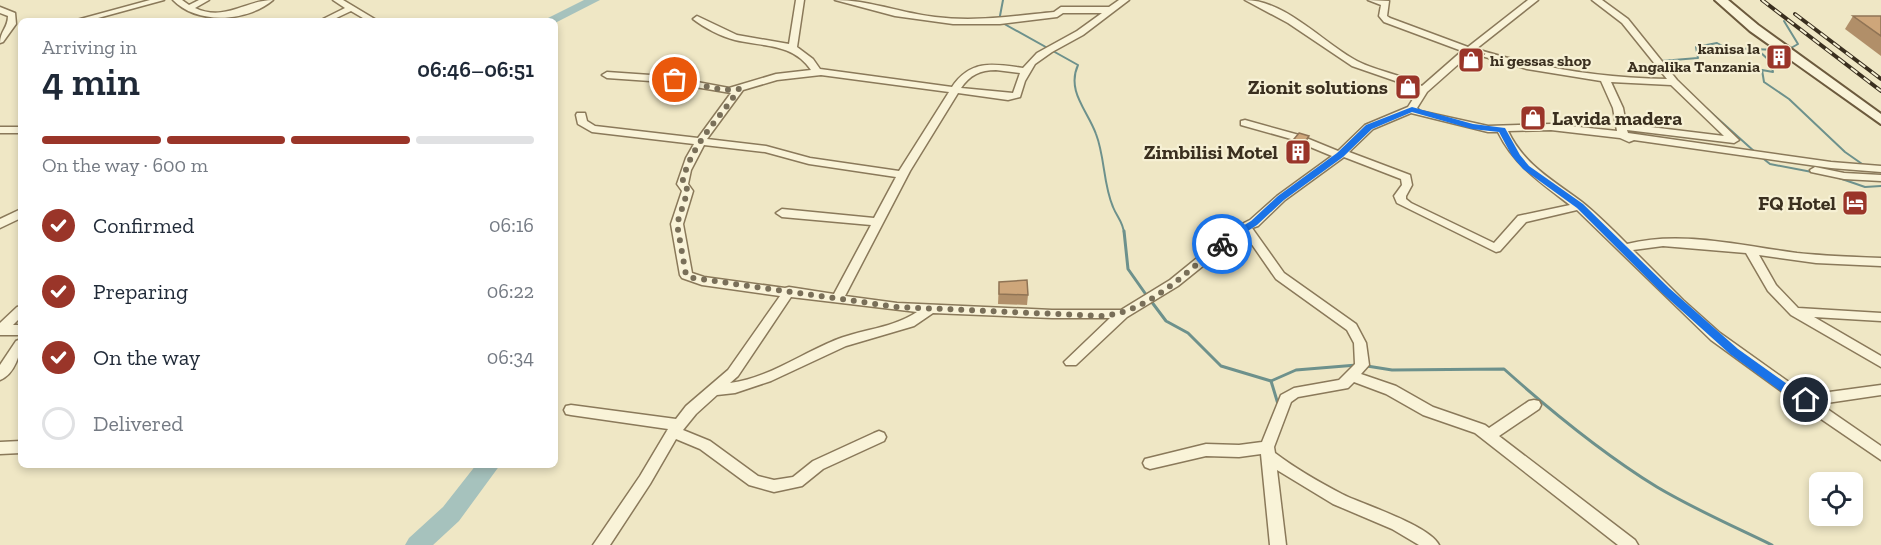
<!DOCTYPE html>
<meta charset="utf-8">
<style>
:root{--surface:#fff;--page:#f6f6f7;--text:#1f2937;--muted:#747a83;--line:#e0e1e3;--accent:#9a3529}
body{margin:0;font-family:"Zilla Slab",serif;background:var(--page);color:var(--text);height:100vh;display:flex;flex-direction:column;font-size:22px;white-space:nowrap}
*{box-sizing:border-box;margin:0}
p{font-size:20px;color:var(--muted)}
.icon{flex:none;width:33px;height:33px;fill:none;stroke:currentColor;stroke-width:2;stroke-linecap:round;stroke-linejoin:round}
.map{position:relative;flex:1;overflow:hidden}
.side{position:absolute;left:18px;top:18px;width:540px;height:450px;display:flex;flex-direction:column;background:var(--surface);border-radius:9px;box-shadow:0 3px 9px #0003}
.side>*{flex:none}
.fabs{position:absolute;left:1809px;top:472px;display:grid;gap:12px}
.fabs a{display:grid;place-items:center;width:54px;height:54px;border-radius:9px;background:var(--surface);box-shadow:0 3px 9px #0003;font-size:30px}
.pin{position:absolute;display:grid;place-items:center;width:51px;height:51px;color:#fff;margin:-26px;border:3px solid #fff;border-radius:50%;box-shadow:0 2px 6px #0007}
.courier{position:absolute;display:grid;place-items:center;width:60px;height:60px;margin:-30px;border:4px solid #1a73e8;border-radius:50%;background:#fff;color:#222;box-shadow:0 2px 8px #0007}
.headline em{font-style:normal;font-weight:600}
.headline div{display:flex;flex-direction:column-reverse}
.headline{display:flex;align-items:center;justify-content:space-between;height:102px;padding:0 24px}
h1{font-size:39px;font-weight:600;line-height:45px}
.bar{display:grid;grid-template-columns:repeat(4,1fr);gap:9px 6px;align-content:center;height:72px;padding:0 24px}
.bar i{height:8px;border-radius:4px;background:var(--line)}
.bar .on{background:var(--accent)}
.bar p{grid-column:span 4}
ol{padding:0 24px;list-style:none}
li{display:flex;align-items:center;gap:18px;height:66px}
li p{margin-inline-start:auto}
li .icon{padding:6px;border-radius:50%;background:var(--accent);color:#fff;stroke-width:4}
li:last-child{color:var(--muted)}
li i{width:33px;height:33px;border:3px solid var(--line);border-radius:50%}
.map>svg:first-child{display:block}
</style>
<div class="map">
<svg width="1881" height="545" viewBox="0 0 1881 545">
<rect width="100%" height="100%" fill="#efe7c5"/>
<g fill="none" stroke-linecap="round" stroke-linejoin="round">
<!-- stream-far1 -->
<g stroke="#6d918c" stroke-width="2">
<path d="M1003,0L999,21L1078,65C1066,91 1088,111 1096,134C1105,157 1103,184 1113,207C1117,217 1123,222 1124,233"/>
<polyline points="1784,21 1798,44 1791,48 1824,73"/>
<polyline points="1758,50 1774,65 1771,64 1773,72 1762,70 1764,82 1789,99 1845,152 1865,166"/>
<polyline points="1661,61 1698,58 1696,47 1717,43 1726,48 1778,50"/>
<polyline points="1706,108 1755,152"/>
<polyline points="1760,156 1770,164 1812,172"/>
<polyline points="1839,178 1865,187 1881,186"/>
</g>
<!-- stream -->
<g stroke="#6d918c" stroke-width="3">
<polyline points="1124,231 1128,269 1147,296"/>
<polyline points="1151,301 1166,321 1188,333 1221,366 1271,381 1296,370 1357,365"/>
<path d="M1367,366L1392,370L1504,369C1552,412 1602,453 1657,487C1694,509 1733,526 1772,545"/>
<polyline points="1271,381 1278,404"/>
</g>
<!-- river -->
<g fill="#a6c2bd" fill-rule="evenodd">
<polygon points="584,0 600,0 555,23 555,21 542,21"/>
<polygon points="476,465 500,465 459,521 433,545 405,545 409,538 443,507"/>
</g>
<defs>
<g id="street">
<polygon points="150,0 164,0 87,21 73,21"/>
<path d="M173,0H182L189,5L199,0H209L195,8C225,22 246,0 273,0C247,22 197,25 173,0Z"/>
<polygon points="333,0 343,0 378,21 368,21 351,11 330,21 319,21 345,8"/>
<path d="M796,0H804L797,47L813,59L820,69L952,87C971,59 994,64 1023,68L1037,53L1077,31L1102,13H1063L1057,17L1000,24H953L895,16L835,0C868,0 901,13 935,17C976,22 1014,16 1054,12L1061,7H1109L1119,0H1129L1083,35L1052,52L1035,64L1025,81L1020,97L1008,100L958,93L910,171L845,296L897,303L1052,310H1121L1170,280L1234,228L1250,220L1277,196L1332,156L1291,139L1241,125V121L1245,120L1299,135L1338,151L1365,125L1408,107L1418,91L1404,84L1352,66L1288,23L1245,0C1285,0 1323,43 1357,61C1378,72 1402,74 1422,86L1462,51L1384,22L1379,16L1381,5L1368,0L1389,1L1387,16L1390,18L1468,47L1528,0H1538L1476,49C1538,68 1601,78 1667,79L1622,23L1592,0H1602L1628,19L1677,80L1739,140L1734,143L1627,130L1628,133L1831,162L1881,166V172L1831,168L1634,140L1629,142L1620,138L1551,130L1508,131C1524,165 1553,180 1582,202C1597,214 1612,229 1627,244C1681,230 1743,246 1797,253C1825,256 1853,257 1881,258V266L1816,263L1759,255L1776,285L1798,308L1881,313V321L1814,317L1881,356V367L1791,315L1768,291L1746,253L1663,246L1633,250L1683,300L1720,333L1807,395L1881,385V395L1820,404L1881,446V460L1802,406L1797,405L1795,401L1711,340L1577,210L1526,222L1500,251L1496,252L1397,203L1394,196L1402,185L1401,179L1344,157L1285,200L1258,226L1252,228L1284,273L1356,324L1366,343L1369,365L1361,374L1396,386L1433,407L1485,425L1489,428L1529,401L1534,400L1539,401L1541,405L1539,409L1499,436L1635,540L1638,545H1618L1475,433L1423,415L1386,394L1354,382L1348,388L1298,397L1291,402L1274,447L1275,453C1296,469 1319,482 1342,494C1364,505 1429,525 1439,545H1419L1392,529L1333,504L1277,470L1286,545H1270L1261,454L1239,457L1206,456L1150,469L1145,467L1143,463L1145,459L1206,444L1239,445L1262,442L1281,395L1294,388L1339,380L1355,364L1354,343L1347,330L1276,279L1244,233L1178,286L1127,317L1076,365H1066L1064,362L1110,318H1052L933,313L914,326L846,346L771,381L735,393L717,395L696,414L683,430L710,441L758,476L774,480L793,477L813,461L874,433L879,431L884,433L886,437L884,441L823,469L802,486L774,492L749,485L700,449L676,439L650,484L610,545H593L640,476L668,429L571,415L566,414L564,410L566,406L571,405L676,419L686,406L728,370L780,296L702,285L682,278L680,275L671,224L682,191L677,184L686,158L694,144L592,132L578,124L576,115L577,113H585L587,121L595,126L698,138L731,93L665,82L607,78L602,75L607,72L665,76L729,88L776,74L811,70C793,43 764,47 735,40C722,37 703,27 693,19L697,16L737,35L789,44ZM1471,53L1527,69L1601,81L1613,108L1617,131L1551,124L1488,126L1420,111L1417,108L1427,92ZM996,70L1020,73L1013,93L961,88C970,75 980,70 996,70ZM821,75L949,92L899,171L810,158L766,146L707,139L743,90L777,80ZM1611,82L1671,85L1724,136L1626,124L1623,108ZM1411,113L1488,132H1498C1514,165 1541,183 1570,205L1518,216L1494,243L1411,203L1406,199V196L1412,185L1410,175L1349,152L1373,129ZM704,145L765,152L809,164L896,177L874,218L782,209L776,213L782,217L871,225L834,294L789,287L785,288L704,277L692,273L683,224L693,191L688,184L691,170ZM791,297L917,312C893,328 864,329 838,339C802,353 769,378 730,383L738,376Z"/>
<path d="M0,7L15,13L16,24L3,42L0,43C0,31 8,28 8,16L0,13Z"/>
<rect x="0" y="127" width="21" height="6"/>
<polygon points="1815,167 1844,173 1881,175 1881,181 1844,179 1811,172 1810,170"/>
<polygon points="21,209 21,218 0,228 0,219"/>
<polygon points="21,306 21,317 13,325 21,325 21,335 0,335 0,323 17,307"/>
<path d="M21,339C21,353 15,374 0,380V365L16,341Z"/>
<polygon points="21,441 21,453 0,454 0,442"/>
</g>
<polygon id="secondary" points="1715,0 1728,0 1758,25 1881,114 1881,124 1750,31"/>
</defs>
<!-- street casing -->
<use href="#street" stroke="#8a795a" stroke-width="3"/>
<!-- secondary casing -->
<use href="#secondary" stroke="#6c5a3d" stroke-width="4"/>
<!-- street -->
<use href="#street" fill="#f9f3d8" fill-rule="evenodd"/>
<!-- secondary -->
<use href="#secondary" fill="#f9f3d8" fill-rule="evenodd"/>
<defs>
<g id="rail">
<polyline points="1762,0 1881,91"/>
<polyline points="1795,14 1881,79"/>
</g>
</defs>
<!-- rail casing -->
<use href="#rail" stroke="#3a2f1f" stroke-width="4"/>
<!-- rail -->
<use href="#rail" stroke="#f6f0d4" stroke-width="2" stroke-dasharray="8" stroke-linecap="butt"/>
</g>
<!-- wall -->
<g fill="#b18f69">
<polygon points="1853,16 1881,16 1881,56 1845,29"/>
<polygon points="1484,54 1482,58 1470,70 1460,66 1461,62"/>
<polygon points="1309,136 1305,150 1300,157 1291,153 1294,139"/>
<polygon points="999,282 1028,295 1027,305 998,304"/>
</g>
<!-- shaded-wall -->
<g fill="#907455">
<polygon points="1484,54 1482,58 1470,70 1472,65"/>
<polygon points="1309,136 1305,150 1300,157 1304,143"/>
</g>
<!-- building -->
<g fill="#cea67a" stroke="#907455" stroke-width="1.5">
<polygon points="1853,16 1881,16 1881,36"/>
<polygon points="1473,51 1484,54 1472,65 1461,62"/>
<polygon points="1299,133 1309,136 1304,143 1294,139"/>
<polygon points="1027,280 1028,295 999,294 999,282"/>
</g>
<!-- route -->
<polygon fill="#1a73e8" points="1412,107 1473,124 1505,128 1520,155 1529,166 1583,204 1669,288 1738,349 1804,396 1810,397 1810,403 1798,404 1730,354 1662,293 1577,208 1523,169 1512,156 1499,132 1472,129 1412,112 1372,129 1343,157 1284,200 1257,225 1225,246 1218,246 1218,241 1251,221 1278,196 1337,153 1366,125"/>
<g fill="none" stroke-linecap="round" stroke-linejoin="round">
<!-- done -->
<path stroke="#796f59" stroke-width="6" stroke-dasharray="0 10.8" d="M675,80L723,90L739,89C718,121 690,145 682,184L688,190L677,224L686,275L693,278L897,307L1102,316C1150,312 1185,272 1222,244"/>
</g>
<!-- icons -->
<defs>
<symbol id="building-square" viewBox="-11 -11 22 22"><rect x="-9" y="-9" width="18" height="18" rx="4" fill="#9a3529" stroke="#f6f0d4"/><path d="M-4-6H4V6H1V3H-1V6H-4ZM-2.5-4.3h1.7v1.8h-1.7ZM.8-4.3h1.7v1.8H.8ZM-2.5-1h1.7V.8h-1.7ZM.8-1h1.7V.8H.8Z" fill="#fff"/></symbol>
<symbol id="shop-square" viewBox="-11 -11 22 22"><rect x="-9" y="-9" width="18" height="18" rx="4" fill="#9a3529" stroke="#f6f0d4"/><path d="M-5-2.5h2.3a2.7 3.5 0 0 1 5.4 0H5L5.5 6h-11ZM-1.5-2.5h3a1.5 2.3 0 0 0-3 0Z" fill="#fff"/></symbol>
<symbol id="hotel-square" viewBox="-11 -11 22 22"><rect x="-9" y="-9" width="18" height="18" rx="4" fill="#9a3529" stroke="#f6f0d4"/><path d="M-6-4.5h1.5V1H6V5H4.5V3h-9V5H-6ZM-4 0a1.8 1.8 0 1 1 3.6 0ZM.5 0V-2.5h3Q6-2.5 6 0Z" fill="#fff"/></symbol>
</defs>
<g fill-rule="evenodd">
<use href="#building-square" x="1764" y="42" width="30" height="30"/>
<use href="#shop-square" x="1456" y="45" width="30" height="30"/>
<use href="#shop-square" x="1393" y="72" width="30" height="30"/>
<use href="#shop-square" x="1518" y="103" width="30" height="30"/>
<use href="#building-square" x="1283" y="137" width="30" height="30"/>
<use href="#hotel-square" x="1840" y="188" width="30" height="30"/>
</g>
<g text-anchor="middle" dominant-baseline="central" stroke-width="4.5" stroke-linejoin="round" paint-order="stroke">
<!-- far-poi labels -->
<g font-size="16" font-weight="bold" fill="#3a2f1f" stroke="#f6f0d4" text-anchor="end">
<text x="1760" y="48">kanisa la<tspan x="1760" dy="18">Angalika Tanzania</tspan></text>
<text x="1490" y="60" text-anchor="start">hi gessas shop</text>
</g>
<!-- poi labels -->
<g font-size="20" font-weight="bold" fill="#3a2f1f" stroke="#f6f0d4" text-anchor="end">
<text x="1388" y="87">Zionit solutions</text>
<text x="1552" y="118" text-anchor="start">Lavida madera</text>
<text x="1278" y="152">Zimbilisi Motel</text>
<text x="1836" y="203">FQ Hotel</text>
</g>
</g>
</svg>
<div class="fabs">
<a><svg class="icon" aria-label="locate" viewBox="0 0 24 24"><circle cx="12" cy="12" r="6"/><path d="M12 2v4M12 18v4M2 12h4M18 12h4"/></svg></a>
</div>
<div class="pin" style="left:675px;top:80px;background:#ea580c"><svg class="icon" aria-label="bag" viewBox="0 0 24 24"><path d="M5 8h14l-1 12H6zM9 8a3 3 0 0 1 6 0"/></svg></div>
<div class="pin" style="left:1806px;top:400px;background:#1f2937"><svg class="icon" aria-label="home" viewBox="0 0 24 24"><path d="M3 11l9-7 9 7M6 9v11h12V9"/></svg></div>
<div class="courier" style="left:1222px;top:244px"><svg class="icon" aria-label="bike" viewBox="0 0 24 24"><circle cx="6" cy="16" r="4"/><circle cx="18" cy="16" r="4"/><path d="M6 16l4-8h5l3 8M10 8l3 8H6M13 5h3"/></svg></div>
<section class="side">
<div class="headline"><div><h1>4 min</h1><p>Arriving in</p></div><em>06:46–06:51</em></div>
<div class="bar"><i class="on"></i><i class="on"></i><i class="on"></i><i></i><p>On the way · 600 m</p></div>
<ol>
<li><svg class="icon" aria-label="check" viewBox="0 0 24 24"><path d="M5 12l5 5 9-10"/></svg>Confirmed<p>06:16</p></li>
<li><svg class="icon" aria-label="check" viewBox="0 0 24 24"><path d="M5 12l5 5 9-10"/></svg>Preparing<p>06:22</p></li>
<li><svg class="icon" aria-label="check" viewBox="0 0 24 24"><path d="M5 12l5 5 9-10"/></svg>On the way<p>06:34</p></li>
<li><i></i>Delivered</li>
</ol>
</section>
</div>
